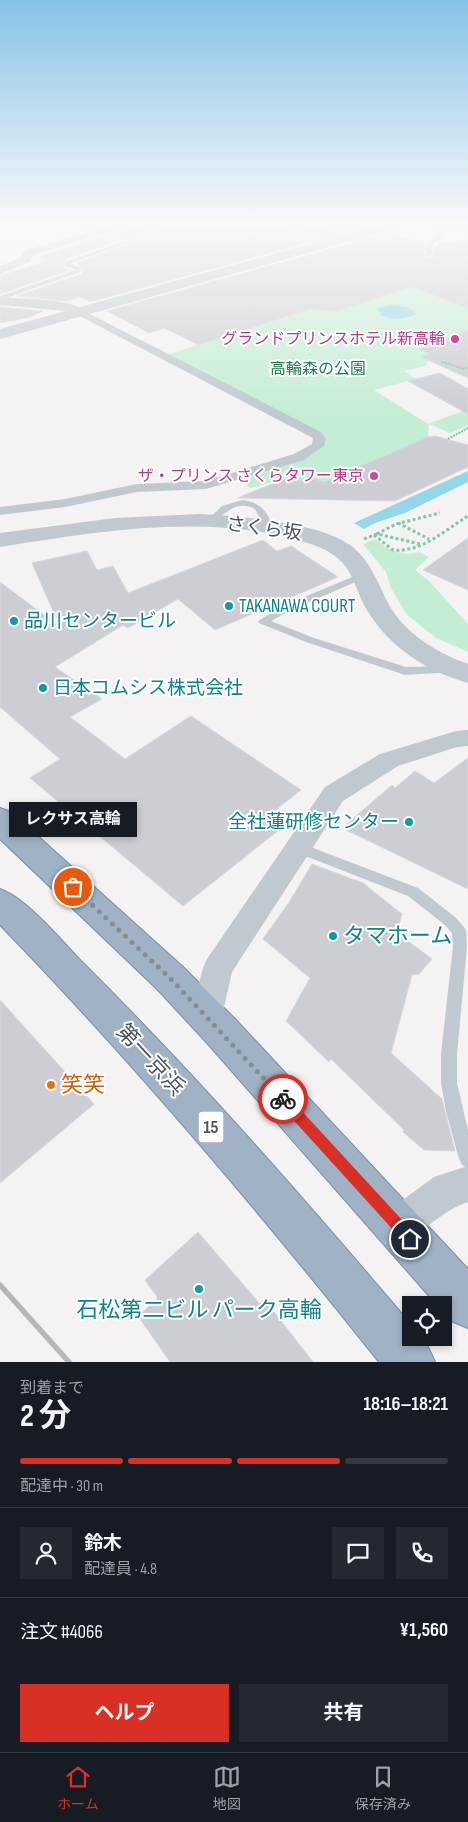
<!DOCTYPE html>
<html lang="ja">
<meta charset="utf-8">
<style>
:root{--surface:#171b24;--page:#242831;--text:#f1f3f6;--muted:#9ea1a6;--line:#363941;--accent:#d93025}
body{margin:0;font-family:"Sofia Sans Condensed","Noto Sans JP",sans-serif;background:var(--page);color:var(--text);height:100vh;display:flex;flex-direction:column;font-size:19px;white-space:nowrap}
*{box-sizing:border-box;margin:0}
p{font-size:16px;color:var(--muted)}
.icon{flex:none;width:28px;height:28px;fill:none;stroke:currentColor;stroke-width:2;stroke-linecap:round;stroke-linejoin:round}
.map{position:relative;height:1362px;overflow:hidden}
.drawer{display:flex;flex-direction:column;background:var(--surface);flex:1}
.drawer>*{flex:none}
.buttons{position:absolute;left:402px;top:1296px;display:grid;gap:10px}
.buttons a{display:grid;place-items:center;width:50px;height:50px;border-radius:0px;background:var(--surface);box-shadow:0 2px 8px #0003;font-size:25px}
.pin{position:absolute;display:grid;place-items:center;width:42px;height:42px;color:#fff;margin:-21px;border:2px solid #fff;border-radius:50%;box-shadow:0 1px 5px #0007}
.courier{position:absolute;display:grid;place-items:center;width:50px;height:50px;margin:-25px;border:4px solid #d93025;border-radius:50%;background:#fff;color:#222;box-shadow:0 1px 6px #0007}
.bubble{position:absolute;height:35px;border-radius:0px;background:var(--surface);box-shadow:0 2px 8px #0003;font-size:16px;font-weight:700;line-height:35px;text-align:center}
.overview em{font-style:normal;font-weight:700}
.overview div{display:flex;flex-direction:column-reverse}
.overview{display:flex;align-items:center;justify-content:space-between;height:85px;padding:0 20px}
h1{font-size:32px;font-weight:700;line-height:38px}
.bar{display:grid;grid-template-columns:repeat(4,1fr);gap:8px 5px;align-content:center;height:60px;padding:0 20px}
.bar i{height:6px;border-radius:4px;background:var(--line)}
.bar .selected{background:var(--accent)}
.bar p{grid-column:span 4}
.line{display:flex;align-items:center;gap:12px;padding:0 20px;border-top:1px solid var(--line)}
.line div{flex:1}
.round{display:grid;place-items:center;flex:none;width:52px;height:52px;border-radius:0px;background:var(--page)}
.primary-button{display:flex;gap:10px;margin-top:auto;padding:10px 20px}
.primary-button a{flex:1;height:58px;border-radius:0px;background:var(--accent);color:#fff;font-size:20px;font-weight:700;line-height:58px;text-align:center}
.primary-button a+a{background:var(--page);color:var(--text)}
.tabs{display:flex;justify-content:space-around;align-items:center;height:70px;border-top:1px solid var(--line);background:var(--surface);font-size:14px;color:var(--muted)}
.tabs a{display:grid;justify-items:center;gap:2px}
.tabs .selected{color:var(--accent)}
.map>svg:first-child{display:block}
</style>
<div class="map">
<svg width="468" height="1362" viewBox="0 0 468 1362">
<rect width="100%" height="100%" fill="#f4f2f2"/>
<!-- green -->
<g fill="#c4eed4">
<polygon points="411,287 465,307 468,306 468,330 418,348 429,354 422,357 428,360 426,366 404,371 416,379 374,390 428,424 466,410 468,412 468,425 450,433 429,424 428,437 324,482 305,482 290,477 251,488 234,477 299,457 320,439 164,356 306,309 333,312"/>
<path d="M375,539C389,550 401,557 419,552L429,557L415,570L429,581L468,624V652L436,638L407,615L391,588L386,572L363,544Z"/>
</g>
<!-- water -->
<g fill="#94d7e8">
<path d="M391,305L407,307L417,314C404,319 392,321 380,315L381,312L376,309Z"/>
<polygon points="468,471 468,482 405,513 375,523 364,529 354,523"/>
</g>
<!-- building -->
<g fill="#ccced4" stroke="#d6d8dd">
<polygon points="81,222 114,222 88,230 80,228"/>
<polygon points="139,222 174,222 66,259 63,267 70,270 0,294 0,276 50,260 39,257 137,226"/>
<polygon points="190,222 277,222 280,227 325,238 90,302 80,297 66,301 17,296 82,274 83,268 76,263"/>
<polygon points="308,222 356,222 367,226 347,231"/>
<polygon points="388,233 425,245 424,254 428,258 433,256 435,247 439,243 468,240 468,308 411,287 333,312 310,309 199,345 164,328 149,333 107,311"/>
<polygon points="0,307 43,311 30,317 0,323"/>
<polygon points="468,330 468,378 421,357 430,354 418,349"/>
<polygon points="440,373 468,389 468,414 408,381"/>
<polygon points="435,436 468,445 468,467 395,501 237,498 290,477 305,482 311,478 324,482 428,437"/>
<polygon points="468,538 468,590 423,570"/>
<polygon points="263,540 277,551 291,546 338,577 215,630 178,599 128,628 123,625 55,667 102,699 70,717 125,759 191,716 301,790 264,819 279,830 183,906 30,778 60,759 0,707 0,582 60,627 32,563 87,551 97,570 113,566 128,593"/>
<polygon points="468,758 468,889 342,828 392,785 395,788 415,771 434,783"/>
<polygon points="312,864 363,883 402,914 397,933 432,959 419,974 412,975 391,1053 442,1099 455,1151 424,1150 403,1132 404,1130 331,1059 329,1062 286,1021 310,978 263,939 290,901"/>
<polygon points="0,1000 94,1104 0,1183"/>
<polygon points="198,1232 260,1304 264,1299 313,1362 170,1362 138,1316 158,1298 145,1280"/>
</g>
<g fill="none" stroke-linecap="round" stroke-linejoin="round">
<defs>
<g id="trunk">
<polygon points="0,808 11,812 183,967 236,1020 468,1269 468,1328 451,1321 444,1312 444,1305 437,1305 208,1044 157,989 0,839"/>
<path d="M0,889C26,898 61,940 81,961C192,1071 295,1188 396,1307L411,1325V1338H422L427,1345L435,1362H379C259,1211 134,1063 0,925Z"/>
</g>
</defs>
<!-- trunk casing -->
<use href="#trunk" stroke="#7890a9" stroke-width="2"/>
<!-- path-far1 -->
<g stroke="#7dcba4" stroke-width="2" stroke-dasharray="2 1" stroke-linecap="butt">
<polyline points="442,362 464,369 468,367"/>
<polyline points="448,439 468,428"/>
</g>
<!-- path -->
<g stroke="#7dcba4" stroke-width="3" stroke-dasharray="3 2.5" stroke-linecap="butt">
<polyline points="398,523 429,539"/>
<polyline points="377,534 396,524 440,513"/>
<path d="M374,535L393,550C421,553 445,530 468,516"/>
<polyline points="364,539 377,534 420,544"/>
</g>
<!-- service -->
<g fill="#c1c9d0" fill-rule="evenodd">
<polygon points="180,222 188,222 71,263 81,268 81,272 0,300 0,296 76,270 65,266 67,261"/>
<polygon points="407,222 415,222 430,227 441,224 468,226 468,230 437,228 444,238 433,243 432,254 429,256 426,254 427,242 438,237 434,231"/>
<path d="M242,500C260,502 266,510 273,526L271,528H265L255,509C238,500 225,512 213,524H207L205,522L222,506Z"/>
<polygon points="364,572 367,573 369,575 367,577 291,610 271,621 314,638 406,667 450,666 456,670 454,672 405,675 306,642 259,623 258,621 283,606"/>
<polygon points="300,843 418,888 455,917 464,927 466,931 467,947 457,1054 457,1083 468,1130 468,1168 462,1165 459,1159 446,1111 441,1083 441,1054 453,947 452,933 445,925 408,896 295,852 293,848 295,844"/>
</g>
<!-- pedestrian -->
<polygon fill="#c1c9d0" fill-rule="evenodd" points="78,308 321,432 326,439 324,446 304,460 206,489 137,492 65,507 0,515 0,507 65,499 137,484 205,481 294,454 312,444 313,438 74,313 74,309"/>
<!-- minor -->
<g fill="#c1c9d0" fill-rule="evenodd">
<polygon points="121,222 137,222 136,224 33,255 29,262 0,274 0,266 20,258 24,251"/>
<path d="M0,297C18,299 74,298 84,311L78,315L66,311L0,305Z"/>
<polygon points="468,730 468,746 457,747 398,766 343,801 232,972 222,1016 217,1026 206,1030 195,1026 190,1016 203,968 207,959 325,787 380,754 456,731"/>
<path d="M468,1166V1202C442,1210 423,1234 398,1244L385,1239L380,1226L385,1213L434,1177Z"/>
</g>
<!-- tertiary -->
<g fill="#c1c9d0" fill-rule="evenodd">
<polygon points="279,222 300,222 347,233 389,222 409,222 408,225 0,339 0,329 332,238 280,225"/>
<path d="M199,514C238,516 324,522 354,548C371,563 378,583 388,603C404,633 437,653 468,664V683C425,671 386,645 364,605C357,591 353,574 342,562C329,549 312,544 294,539C199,514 95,532 0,547V533L115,518Z"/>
</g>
<!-- trunk -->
<use href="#trunk" fill="#a0b3c6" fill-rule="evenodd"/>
<!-- rail -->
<polyline stroke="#b4b7bc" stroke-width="5.5" points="0,1285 69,1362"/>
</g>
<!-- sky -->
<linearGradient id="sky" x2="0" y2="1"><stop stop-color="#86c2e8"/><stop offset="0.54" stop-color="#faf9f9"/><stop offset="1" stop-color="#faf9f9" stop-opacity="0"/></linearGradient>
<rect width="468" height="413" fill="url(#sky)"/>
<!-- route -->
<polygon fill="#d93025" points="283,1093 287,1095 415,1234 417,1239 415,1243 410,1245 405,1243 278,1103 277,1099 278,1095"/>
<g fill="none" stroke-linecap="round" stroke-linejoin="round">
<!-- done -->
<polyline stroke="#868c92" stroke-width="5" stroke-dasharray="0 9" points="73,887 170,978 283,1099"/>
</g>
<!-- markers -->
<g fill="#d1479c" stroke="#fff" stroke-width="2">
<circle cx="455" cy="339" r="5"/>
<circle cx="374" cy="476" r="5"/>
</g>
<g fill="#0f9aa8" stroke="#fff" stroke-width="2">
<circle cx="229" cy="606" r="5"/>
<circle cx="14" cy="621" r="5"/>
<circle cx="43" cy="688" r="5"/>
<circle cx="409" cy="822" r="5"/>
<circle cx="333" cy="936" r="5"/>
<circle cx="199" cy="1289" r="5"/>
</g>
<circle fill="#e8710a" stroke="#fff" stroke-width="2" cx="51" cy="1085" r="5"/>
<g text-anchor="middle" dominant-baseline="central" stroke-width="4" stroke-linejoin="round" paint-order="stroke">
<!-- far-hotel labels -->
<g font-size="16" fill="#b23c85" stroke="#fff" text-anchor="end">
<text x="445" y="339">グランドプリンスホテル新高輪</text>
<text x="364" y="476">ザ・プリンス さくらタワー東京</text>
</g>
<!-- far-park labels -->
<g font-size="16" fill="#1d7e4d" stroke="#fff">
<text x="318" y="369">高輪森の公園</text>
</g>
<!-- shield labels -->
<rect fill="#fff" stroke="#80888f" stroke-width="1" x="198.5" y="1111.5" width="25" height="31" rx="4"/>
<g font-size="18" font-weight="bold" fill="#4a555f">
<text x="211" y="1127">15</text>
</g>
<!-- street labels -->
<g font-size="19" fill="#4a555f" stroke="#fff">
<text transform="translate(264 529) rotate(8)">さくら坂</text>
</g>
<!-- culture labels -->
<g font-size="19" fill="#0d838f" stroke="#fff" text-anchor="start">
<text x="239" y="606">TAKANAWA COURT</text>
<text x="24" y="621">品川センタービル</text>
<text x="53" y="688">日本コムシス株式会社</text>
<text x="399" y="822" text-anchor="end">全社蓮研修センター</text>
</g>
<!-- near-culture labels -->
<g font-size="22" fill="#0d838f" stroke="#fff" text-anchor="start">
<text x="343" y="936">タマホーム</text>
<text x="199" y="1310" text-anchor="middle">石松第二ビル パーク高輪</text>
</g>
<!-- near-street labels -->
<g font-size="22" fill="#4a555f" stroke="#fff">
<text transform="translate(150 1060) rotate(47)">第一京浜</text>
</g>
<!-- near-food labels -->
<g font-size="22" fill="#c56008" stroke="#fff" text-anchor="start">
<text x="61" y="1085">笑笑</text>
</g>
</g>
</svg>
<div class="buttons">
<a><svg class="icon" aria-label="locate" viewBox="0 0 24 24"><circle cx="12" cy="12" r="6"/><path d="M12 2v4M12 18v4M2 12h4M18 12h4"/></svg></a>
</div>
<div class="pin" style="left:73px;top:887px;background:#ea580c"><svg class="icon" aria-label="bag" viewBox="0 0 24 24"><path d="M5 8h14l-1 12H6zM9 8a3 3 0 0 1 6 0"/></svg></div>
<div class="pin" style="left:410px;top:1239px;background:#1f2937"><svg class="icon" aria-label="home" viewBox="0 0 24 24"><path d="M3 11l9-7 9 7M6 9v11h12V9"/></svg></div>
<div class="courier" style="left:283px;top:1099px"><svg class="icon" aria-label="bike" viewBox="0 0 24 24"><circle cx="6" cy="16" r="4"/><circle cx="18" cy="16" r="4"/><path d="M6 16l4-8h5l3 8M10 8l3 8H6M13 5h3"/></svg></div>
<div class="bubble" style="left:9px;top:802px;width:128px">レクサス高輪</div>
</div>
<section class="drawer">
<div class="overview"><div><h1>2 分</h1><p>到着まで</p></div><em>18:16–18:21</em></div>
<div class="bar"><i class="selected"></i><i class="selected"></i><i class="selected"></i><i></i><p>配達中 · 30 m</p></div>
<div class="line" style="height:90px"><a class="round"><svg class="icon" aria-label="person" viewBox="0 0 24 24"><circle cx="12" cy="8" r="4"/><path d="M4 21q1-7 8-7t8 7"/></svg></a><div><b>鈴木</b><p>配達員 · 4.8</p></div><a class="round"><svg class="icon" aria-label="chat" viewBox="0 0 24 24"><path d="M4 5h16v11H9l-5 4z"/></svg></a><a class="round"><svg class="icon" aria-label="phone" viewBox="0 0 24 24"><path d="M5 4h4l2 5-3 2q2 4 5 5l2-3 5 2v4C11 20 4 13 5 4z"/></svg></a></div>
<div class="line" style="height:65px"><div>注文 #4066</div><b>¥1,560</b></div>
<div class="primary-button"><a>ヘルプ</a><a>共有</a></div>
</section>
<nav class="tabs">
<a class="selected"><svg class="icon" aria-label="home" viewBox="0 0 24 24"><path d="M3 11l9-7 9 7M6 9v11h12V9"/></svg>ホーム</a>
<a><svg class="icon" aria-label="map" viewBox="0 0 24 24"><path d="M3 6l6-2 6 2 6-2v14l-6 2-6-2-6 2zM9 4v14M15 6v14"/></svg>地図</a>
<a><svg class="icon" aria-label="saved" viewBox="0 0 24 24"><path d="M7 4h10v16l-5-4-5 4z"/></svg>保存済み</a>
</nav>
